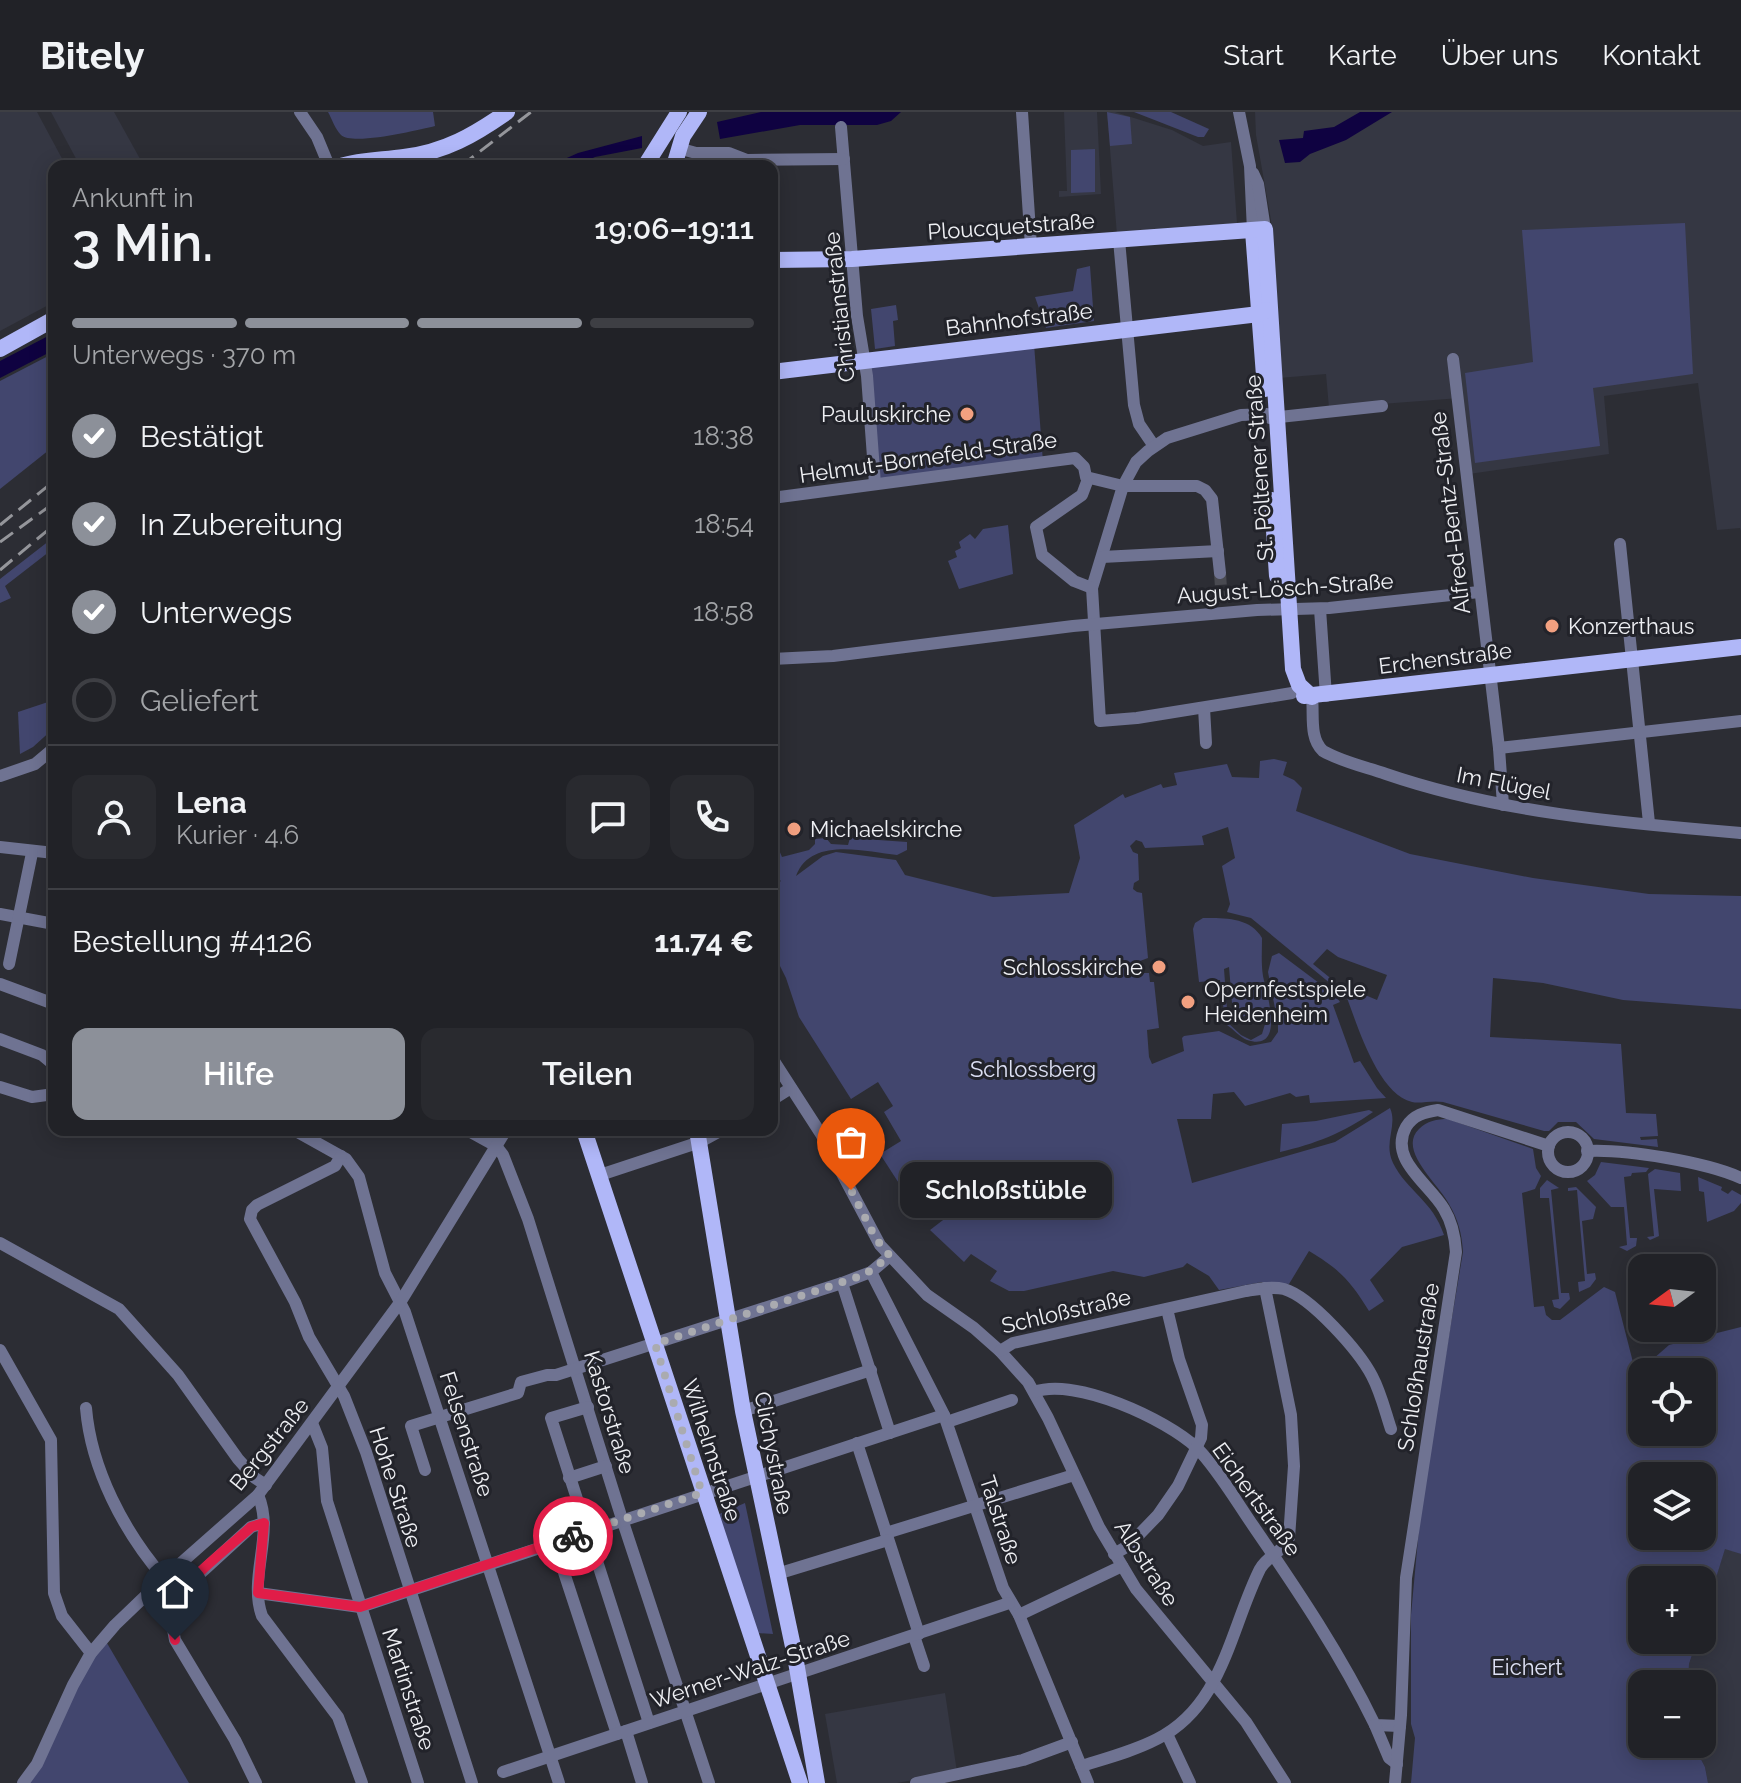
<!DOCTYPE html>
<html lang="de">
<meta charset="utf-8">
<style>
:root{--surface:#212227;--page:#292a2f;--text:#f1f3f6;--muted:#a2a4a7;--line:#3e3f44;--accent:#8c9099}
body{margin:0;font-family:Raleway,sans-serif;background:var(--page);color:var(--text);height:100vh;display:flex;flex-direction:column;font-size:30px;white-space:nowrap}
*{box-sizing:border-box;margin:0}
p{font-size:26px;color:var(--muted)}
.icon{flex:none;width:44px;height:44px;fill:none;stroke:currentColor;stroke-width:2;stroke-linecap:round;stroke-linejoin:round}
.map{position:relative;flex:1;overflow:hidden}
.drawer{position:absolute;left:48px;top:48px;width:730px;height:976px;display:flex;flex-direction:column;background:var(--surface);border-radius:16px;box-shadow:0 4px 20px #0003,0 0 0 2px var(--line)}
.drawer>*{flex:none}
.needle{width:52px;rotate:255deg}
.tools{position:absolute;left:1628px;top:1142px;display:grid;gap:16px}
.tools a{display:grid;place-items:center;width:88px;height:88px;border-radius:16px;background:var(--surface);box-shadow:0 4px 20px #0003,0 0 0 2px var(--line);font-size:40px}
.pin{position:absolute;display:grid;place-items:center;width:68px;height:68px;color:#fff;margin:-82px -34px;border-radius:50% 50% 50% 0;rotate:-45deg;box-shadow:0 0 8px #0007}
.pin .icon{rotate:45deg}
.courier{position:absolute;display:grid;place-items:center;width:80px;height:80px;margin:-40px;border:6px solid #e11d48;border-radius:50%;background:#fff;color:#222;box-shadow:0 2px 10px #0007}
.bubble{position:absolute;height:56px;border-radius:16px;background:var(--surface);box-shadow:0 4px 20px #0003,0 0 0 2px var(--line);font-size:26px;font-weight:600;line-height:56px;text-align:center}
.headline em{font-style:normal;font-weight:600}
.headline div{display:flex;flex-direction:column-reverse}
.headline{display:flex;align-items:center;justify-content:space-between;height:136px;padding:0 24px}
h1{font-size:52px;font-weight:600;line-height:60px}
.bar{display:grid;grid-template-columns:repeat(4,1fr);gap:12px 8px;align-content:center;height:96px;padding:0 24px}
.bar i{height:10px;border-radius:6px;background:var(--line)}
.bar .on{background:var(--accent)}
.bar p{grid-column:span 4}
.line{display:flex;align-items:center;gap:20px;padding:0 24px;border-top:2px solid var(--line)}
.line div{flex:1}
.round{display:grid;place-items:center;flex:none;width:84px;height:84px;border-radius:16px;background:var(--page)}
ol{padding:0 24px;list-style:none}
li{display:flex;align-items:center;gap:24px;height:88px}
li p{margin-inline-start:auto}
li .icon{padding:8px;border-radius:50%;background:var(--accent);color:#fff;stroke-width:4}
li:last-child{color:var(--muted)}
li i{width:44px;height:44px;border:4px solid var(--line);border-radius:50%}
.action{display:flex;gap:16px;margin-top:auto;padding:16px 24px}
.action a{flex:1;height:92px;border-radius:16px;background:var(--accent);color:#fff;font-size:32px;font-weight:600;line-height:92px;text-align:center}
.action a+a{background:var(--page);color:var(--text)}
header{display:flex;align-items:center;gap:48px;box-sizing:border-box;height:112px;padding:0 40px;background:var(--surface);border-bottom:2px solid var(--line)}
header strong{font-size:38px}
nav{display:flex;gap:44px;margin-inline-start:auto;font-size:28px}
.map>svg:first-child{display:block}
</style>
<header>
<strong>Bitely</strong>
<nav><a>Start</a><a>Karte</a><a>Über uns</a><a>Kontakt</a></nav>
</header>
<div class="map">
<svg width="1741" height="1671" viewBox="0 0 1741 1671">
<rect width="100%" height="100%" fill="#2c2d34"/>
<!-- built -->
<g fill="#353743">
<polygon points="0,0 37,0 66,54 54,54 54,190 0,219"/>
<polygon points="51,0 114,0 144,54 80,54"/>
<polygon points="1064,0 1097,0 1101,82 1059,85 1059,79 1067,79"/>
<polygon points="1107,0 1115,0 1172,18 1203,34 1231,30 1237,111 1117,123"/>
<polygon points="1255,0 1741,0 1741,419 1740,416 1717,418 1698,271 1604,284 1609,342 1469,362 1460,286 1329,296 1326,262 1279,266 1271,108 1256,23"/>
<polygon points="1725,1436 1741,1442 1741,1671 1708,1671 1705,1655 1693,1632 1702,1632 1702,1572 1688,1572 1689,1552 1697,1528 1702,1528 1702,1511"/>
<polygon points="945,1581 957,1660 897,1671 837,1671 825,1602"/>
</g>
<!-- green -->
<g fill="#42466e" fill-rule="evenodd">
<path d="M328,0H433L435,14C418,18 353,34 341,23C335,17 332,7 328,0Z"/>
<polygon points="1107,0 1130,5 1132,32 1110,34"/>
<polygon points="1134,0 1171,0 1209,17 1204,25 1198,25"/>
<polygon points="1095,37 1095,80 1071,81 1071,38"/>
<polygon points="1685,111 1693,262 1593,276 1600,334 1475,351 1465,261 1533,250 1522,118"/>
<polygon points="1090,154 1094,209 1046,216 1035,185 1073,179 1077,157"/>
<polygon points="896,193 898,208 893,209 895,234 875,237 871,197"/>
<polygon points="1034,232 1043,350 879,371 869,252"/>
<polygon points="54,241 54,334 0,377 0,269"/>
<polygon points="1008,413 1013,462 959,477 948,449 957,445 955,439 961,436 959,430 970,422 975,427 983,417"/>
<polygon points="54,425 54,436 5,474 11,486 0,491 0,467"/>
<polygon points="51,589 54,594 54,616 33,635 20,642 18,600"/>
<path d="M1274,647L1287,650L1283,663L1294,668L1302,676L1296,699L1410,742L1533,766L1649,782L1741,784V897L1623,888L1543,871L1493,866L1490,925L1621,932L1626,1001L1656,1002L1658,1024L1640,1025L1641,1028L1657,1027L1658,1035L1594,1027L1576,1010H1558L1549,1019H1544L1443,990C1432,988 1420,992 1412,990C1376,981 1356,908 1344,878L1346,875L1377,888L1387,863L1338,845L1327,837L1313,852L1334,869L1331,872L1251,806L1227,800L1230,792L1222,754L1235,746L1228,715L1202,724L1204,733L1145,736L1142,730L1136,728L1130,734L1133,740L1138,742L1139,768L1134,771L1133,777L1137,780L1142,781L1148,846L1140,849L1138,856L1143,861H1149L1150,870H1154L1159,916L1147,918L1149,945L1152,952L1184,939L1182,926L1184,924L1219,919L1250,934L1271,930L1278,920V912L1268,860L1272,844L1279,841L1335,883L1340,890L1333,893L1354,951L1360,949L1377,976L1386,986L1310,991L1309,983L1296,985L1290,981L1245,994L1234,980L1213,982L1211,1007H1177L1192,1071L1335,1030L1390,996C1398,1014 1383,1030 1393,1051C1407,1079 1433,1089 1444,1123L1402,1135L1370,1168L1384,1189L1369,1199C1350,1168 1339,1157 1309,1139L1289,1172L1262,1170L1219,1178L1209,1164L1187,1151L1183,1155L1144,1165L1113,1159L1024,1179H1009L990,1169L997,1159L971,1142L964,1150L930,1118L947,1105L928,1079L913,1093L880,1042L901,1029L884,1000L893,994L878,970L851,987L799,905L786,866L775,844H772V786L777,784V780L772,781V765L778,771L781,769L772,762V744L776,731L782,745L809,738L815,732V727L826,726L831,732L848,733L850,726L907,730V738L897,743C866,740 811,724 796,764L823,744L836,740L896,748L905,763L993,785L1069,781L1080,746L1074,713L1123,682L1125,686L1161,672L1163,676L1177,673L1174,661L1227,652L1232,665L1259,666L1260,649Z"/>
<path d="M1203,806C1224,806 1250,805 1262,826C1262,839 1261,851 1263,864C1266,879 1287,941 1247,928C1240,925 1233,917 1227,913L1226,909L1241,923L1251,928L1262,922L1265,912L1261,906L1253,901L1242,905L1233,903L1229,855L1224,857L1227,897L1224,900L1220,868L1199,870L1193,817L1195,811Z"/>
<path d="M1369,998L1373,1000C1343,1021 1315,1032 1280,1040L1282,1012L1316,1009Z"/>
<path d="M1448,1007L1533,1037L1536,1056L1541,1064L1535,1077L1522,1081L1534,1195L1544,1194L1546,1203L1552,1208H1560L1604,1175L1615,1180L1636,1262L1669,1233L1741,1215V1442L1725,1437L1702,1511V1468H1642V1528H1697L1689,1552L1688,1572H1642V1632H1693L1705,1655L1708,1671H1411L1415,1626L1411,1612V1503L1422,1384L1463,1140C1462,1122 1458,1107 1449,1092C1439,1072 1397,1038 1419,1017C1427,1009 1437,1007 1448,1007ZM1642,1260H1702V1320H1642ZM1642,1364H1702V1424H1642Z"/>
<polygon points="1601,1050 1649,1056 1646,1060 1632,1061 1631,1064 1624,1065 1630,1126 1637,1126 1636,1134 1627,1139 1619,1135 1627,1133 1624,1095 1611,1095 1587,1069 1595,1063"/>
<polygon points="1655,1057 1680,1061 1681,1079 1654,1077 1659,1124 1650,1128 1647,1125 1654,1124 1648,1062"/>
<polygon points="1698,1065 1722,1075 1721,1078 1728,1082 1732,1078 1741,1083 1741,1091 1734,1099 1707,1110 1704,1080 1699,1079"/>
<polygon points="1547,1068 1559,1076 1551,1078 1561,1181 1569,1181 1570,1187 1560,1197 1554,1195 1552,1188 1559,1187 1549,1086 1540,1086 1540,1076"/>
<polygon points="1576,1075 1596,1095 1593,1107 1582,1109 1587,1162 1595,1161 1596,1167 1590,1175 1579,1180 1578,1170 1585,1169 1577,1078 1568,1079 1568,1076"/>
<polygon points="745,1391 773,1522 757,1521 717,1403"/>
<polygon points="104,1526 189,1671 23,1671"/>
</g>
<!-- water -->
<g fill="#0f0241">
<polygon points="761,0 901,0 891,9 877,13 800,13 720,27 717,10"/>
<polygon points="1360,0 1392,0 1346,28 1310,42 1300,50 1285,51 1279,28 1303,26 1304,19 1334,15"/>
<polygon points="642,24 642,36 595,45 576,54 549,54 578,41"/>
<polygon points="54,221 54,238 0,266 0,249"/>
</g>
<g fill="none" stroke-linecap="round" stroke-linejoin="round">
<!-- minor-tunnel -->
<polyline stroke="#494a51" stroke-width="12" stroke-dasharray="12 6" stroke-linecap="butt" points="1220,461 1222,491"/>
<!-- minor -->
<g stroke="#6f7392" stroke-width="12">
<polyline points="300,0 317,25 329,54"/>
<polyline points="1022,0 1031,134"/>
<polyline points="1239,0 1250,54 1253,119"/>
<polyline points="841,15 857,204 867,264 875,372"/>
<polyline points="678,36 696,41 729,41 747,48 844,47"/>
<polyline points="1253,61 1258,72 1265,117"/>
<polyline points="1119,128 1134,293 1139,312 1154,334"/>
<polyline points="1453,247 1499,636 1503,693"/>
<polyline points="1267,302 1241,303 1167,326 1148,339 1136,350 1123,374 1092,476 1100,609 1137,606 1292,581"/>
<polyline points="1270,306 1382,294"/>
<polyline points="1088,367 1082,383 1036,415 1042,443 1074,469 1092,476"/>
<polyline points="772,386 1075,346 1084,355 1086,365 1123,374 1197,374 1205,378 1212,387 1220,461"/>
<polyline points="1620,432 1649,711"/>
<polyline points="1102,445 1218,439"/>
<polyline points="1320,497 1326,584"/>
<polyline points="772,547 833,544 1073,514 1257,498 1329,496 1479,480"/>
<path d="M1312,585C1314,603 1309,626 1323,639C1342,650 1366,655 1386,662C1500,701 1622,711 1741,721"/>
<polyline points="1204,596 1206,631"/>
<polyline points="1499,636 1741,609"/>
<polyline points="0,664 35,652 54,636"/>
<polyline points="0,735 54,741"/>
<polyline points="0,802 54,812"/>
<polyline points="9,852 32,741"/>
<polyline points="0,872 54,892"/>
<polyline points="0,927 42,943 54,953"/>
<polyline points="772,946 821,1022 880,1133 927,1183 974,1216 1000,1239 1028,1270 1048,1306 1099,1415 1136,1477 1246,1610 1285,1671"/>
<polyline points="0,975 32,985 54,982"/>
<polyline points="772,988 791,976"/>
<polyline points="294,1018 346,1047 359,1065 385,1161 405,1200 559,1671"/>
<polyline points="467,1018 496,1034 503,1043 528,1107 622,1407 709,1671"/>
<circle cx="1568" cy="1040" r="20"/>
<path d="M1587,1039C1626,1037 1706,1050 1741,1066"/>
<polyline points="341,1044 335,1054 257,1093 252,1098 250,1107 295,1190 309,1225 344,1284 366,1340 472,1671"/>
<polyline points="600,1063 700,1030 722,1018"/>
<polyline points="0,1131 119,1197 178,1263 238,1347 255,1366 266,1373"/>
<polyline points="871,1160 944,1303 1003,1476 1019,1503 1088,1671"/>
<polyline points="842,1171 890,1321"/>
<polyline points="0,1238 51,1328 54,1481 62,1504 91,1541"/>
<path d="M1000,1239L1013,1231L1246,1179C1258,1177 1272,1174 1284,1177C1311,1185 1359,1239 1372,1264C1381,1281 1385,1299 1391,1317"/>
<path d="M1034,1280C1075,1265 1166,1307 1197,1336C1219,1359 1236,1389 1254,1415C1298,1479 1341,1543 1375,1613L1400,1614"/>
<polyline points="588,1295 551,1306 649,1611"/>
<path d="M86,1296C91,1357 124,1420 164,1466"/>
<polyline points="743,1299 871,1258"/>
<polyline points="947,1310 1012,1288"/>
<polyline points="312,1311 322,1336 327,1389 418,1671"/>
<polyline points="857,1331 919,1522"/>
<polyline points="425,1358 411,1314 518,1281 521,1270 547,1263 556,1263 842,1171 871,1160 890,1144"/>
<polyline points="569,1366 606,1354"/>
<path d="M258,1383C275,1422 248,1465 262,1504L338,1605L362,1671"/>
<polyline points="886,1421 1074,1363"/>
<polyline points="554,1430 617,1622"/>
<polyline points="1114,1442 1128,1434 1158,1403 1178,1374 1201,1326 1202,1313 1179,1247 1167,1197"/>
<polyline points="777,1462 888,1428"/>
<polyline points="258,1481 360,1495 944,1303"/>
<polyline points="1019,1503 1122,1454"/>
<polyline points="914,1524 924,1554"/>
<polyline points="1375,1613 1389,1646 1397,1652"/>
<polyline points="626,1619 642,1671"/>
<polyline points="1167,1622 1190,1671"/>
<path d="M1081,1654C1107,1646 1134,1639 1157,1627C1223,1594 1230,1517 1260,1457C1267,1444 1283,1440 1289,1426L1294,1354L1291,1303L1265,1176"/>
<polyline points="503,1660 1009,1491"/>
<polyline points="23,1671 37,1652 73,1573 91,1541 115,1513 164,1466 258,1383 401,1189 506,1018"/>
<polyline points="256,1671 235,1628 175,1528 171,1507 174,1493 181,1479 251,1415 264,1411"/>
<polyline points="916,1671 1023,1648 1072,1630"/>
<path d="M1395,1671L1401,1603L1406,1466L1456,1140C1455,1125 1452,1110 1444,1097C1430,1072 1388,1048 1406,1015C1413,1003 1425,1000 1438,998L1549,1034"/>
</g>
<!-- major -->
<g stroke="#b0b7f8" stroke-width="16">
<path d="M341,54C361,48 383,48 404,45C445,40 474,23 507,0"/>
<polyline points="645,54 679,0"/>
<polyline points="674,54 683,24 699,0"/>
<polyline points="1253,119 1265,277"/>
<polyline points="772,148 852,147 1265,117 1293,557 1299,573 1312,585"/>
<polyline points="0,237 54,207"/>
<polyline points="772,260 1259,202 1266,198"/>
<polyline points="1272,388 1277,464"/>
<polyline points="1304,584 1741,535"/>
<polyline points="584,1018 800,1671"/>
<polyline points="697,1018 743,1299 795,1544 817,1671"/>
</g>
<!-- rail -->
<g stroke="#95969b" stroke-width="3" stroke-dasharray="16 8" stroke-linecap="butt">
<polyline points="461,54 531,0"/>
<polyline points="0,413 54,369"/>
<polyline points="0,430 54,391"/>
<polyline points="0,458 54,413"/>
</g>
</g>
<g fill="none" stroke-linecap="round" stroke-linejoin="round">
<!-- done -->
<polyline stroke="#aaabb0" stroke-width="8" stroke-dasharray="0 14.4" points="573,1424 702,1381 655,1232 864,1163 890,1144 876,1127 851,1078"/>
<!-- route -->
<path stroke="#e11d48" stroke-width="10" d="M175,1528C173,1515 170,1503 175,1490C182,1471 234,1431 251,1415L264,1411L258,1481L360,1495L573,1424"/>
</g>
<!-- markers -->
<g fill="#f2a080" stroke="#22232a" stroke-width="3">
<circle cx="967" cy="302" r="8"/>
<circle cx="1552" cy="514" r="8"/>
<circle cx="794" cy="717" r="8"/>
<circle cx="1159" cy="855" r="8"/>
<circle cx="1188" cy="890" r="8"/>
</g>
<g text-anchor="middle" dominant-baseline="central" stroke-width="6" stroke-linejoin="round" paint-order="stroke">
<!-- street labels -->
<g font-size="22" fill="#eeeff3" stroke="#22232a">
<text transform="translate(1011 114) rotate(-4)">Ploucquetstraße</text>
<text transform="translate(839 195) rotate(-96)">Christianstraße</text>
<text transform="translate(1019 207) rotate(-7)">Bahnhofstraße</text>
<text transform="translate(928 345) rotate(-8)">Helmut-Bornefeld-Straße</text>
<text transform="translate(1259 356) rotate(-94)">St. Pöltener Straße</text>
<text transform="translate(1450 401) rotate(-97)">Alfred-Bentz-Straße</text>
<text transform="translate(1285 476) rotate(-4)">August-Lösch-Straße</text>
<text transform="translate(1445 546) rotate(-7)">Erchenstraße</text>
<text transform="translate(1504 671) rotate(11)">Im Flügel</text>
<text transform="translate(1066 1199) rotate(-13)">Schloßstraße</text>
<text transform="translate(1418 1255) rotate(-81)">Schloßhaustraße</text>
<text transform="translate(610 1300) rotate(73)">Kastorstraße</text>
<text transform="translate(467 1322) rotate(72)">Felsenstraße</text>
<text transform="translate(269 1332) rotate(-51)">Bergstraße</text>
<text transform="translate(712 1338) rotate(72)">Wilhelmstraße</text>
<text transform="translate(774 1341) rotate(79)">Clichystraße</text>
<text transform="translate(396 1375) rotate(72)">Hohe Straße</text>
<text transform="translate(1257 1387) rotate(54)">Eichertstraße</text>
<text transform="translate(1001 1408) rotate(72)">Talstraße</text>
<text transform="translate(1147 1451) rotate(57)">Albstraße</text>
<text transform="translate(750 1557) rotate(-18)">Werner-Walz-Straße</text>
<text transform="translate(409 1577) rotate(72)">Martinstraße</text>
</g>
<!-- poi labels -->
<g font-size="22" fill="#eeeff3" stroke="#22232a" text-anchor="start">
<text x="951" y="302" text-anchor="end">Pauluskirche</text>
<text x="1568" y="514">Konzerthaus</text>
<text x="810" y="717">Michaelskirche</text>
<text x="1143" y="855" text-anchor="end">Schlosskirche</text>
<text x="1204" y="877">Opernfestspiele<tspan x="1204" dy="25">Heidenheim</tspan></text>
</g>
<!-- park labels -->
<g font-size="22" fill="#dde0f4" stroke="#22232a">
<text x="1033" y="957">Schlossberg</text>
<text x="1527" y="1555">Eichert</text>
</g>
</g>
</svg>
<div class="tools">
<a><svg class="needle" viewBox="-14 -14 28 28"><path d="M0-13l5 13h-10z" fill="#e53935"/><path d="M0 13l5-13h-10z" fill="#a2a4a7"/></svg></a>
<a><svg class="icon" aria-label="locate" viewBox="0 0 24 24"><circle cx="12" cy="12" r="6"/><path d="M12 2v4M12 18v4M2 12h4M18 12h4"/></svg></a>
<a><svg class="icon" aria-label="layers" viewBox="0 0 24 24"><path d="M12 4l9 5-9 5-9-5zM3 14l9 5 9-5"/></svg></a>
<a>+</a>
<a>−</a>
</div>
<div class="pin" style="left:851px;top:1078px;background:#ea580c"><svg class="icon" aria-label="bag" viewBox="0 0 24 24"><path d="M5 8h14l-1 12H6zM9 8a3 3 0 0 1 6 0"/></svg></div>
<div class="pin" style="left:175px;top:1528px;background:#1f2937"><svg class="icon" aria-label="home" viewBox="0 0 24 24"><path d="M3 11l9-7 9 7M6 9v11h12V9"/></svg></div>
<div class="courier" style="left:573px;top:1424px"><svg class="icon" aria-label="bike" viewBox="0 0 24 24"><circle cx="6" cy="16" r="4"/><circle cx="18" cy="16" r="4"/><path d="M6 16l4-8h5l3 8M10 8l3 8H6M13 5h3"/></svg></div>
<div class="bubble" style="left:900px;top:1050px;width:212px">Schloßstüble</div>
<section class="drawer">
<div class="headline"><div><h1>3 Min.</h1><p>Ankunft in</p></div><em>19:06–19:11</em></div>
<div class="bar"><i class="on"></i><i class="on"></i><i class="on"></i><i></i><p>Unterwegs · 370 m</p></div>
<ol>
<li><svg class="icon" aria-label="check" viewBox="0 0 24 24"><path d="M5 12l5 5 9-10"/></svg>Bestätigt<p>18:38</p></li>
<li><svg class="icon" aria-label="check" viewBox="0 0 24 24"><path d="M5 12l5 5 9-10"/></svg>In Zubereitung<p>18:54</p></li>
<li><svg class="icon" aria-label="check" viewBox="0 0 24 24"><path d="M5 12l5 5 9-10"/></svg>Unterwegs<p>18:58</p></li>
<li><i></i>Geliefert</li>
</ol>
<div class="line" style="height:144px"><a class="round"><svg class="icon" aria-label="person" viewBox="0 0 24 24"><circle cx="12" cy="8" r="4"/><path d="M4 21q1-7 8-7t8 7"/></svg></a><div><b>Lena</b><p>Kurier · 4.6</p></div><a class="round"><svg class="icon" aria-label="chat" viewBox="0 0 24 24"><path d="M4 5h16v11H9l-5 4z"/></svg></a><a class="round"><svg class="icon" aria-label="phone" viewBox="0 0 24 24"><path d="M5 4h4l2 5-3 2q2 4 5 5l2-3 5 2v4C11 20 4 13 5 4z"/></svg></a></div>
<div class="line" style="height:104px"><div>Bestellung #4126</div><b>11.74 €</b></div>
<div class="action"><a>Hilfe</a><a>Teilen</a></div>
</section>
</div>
